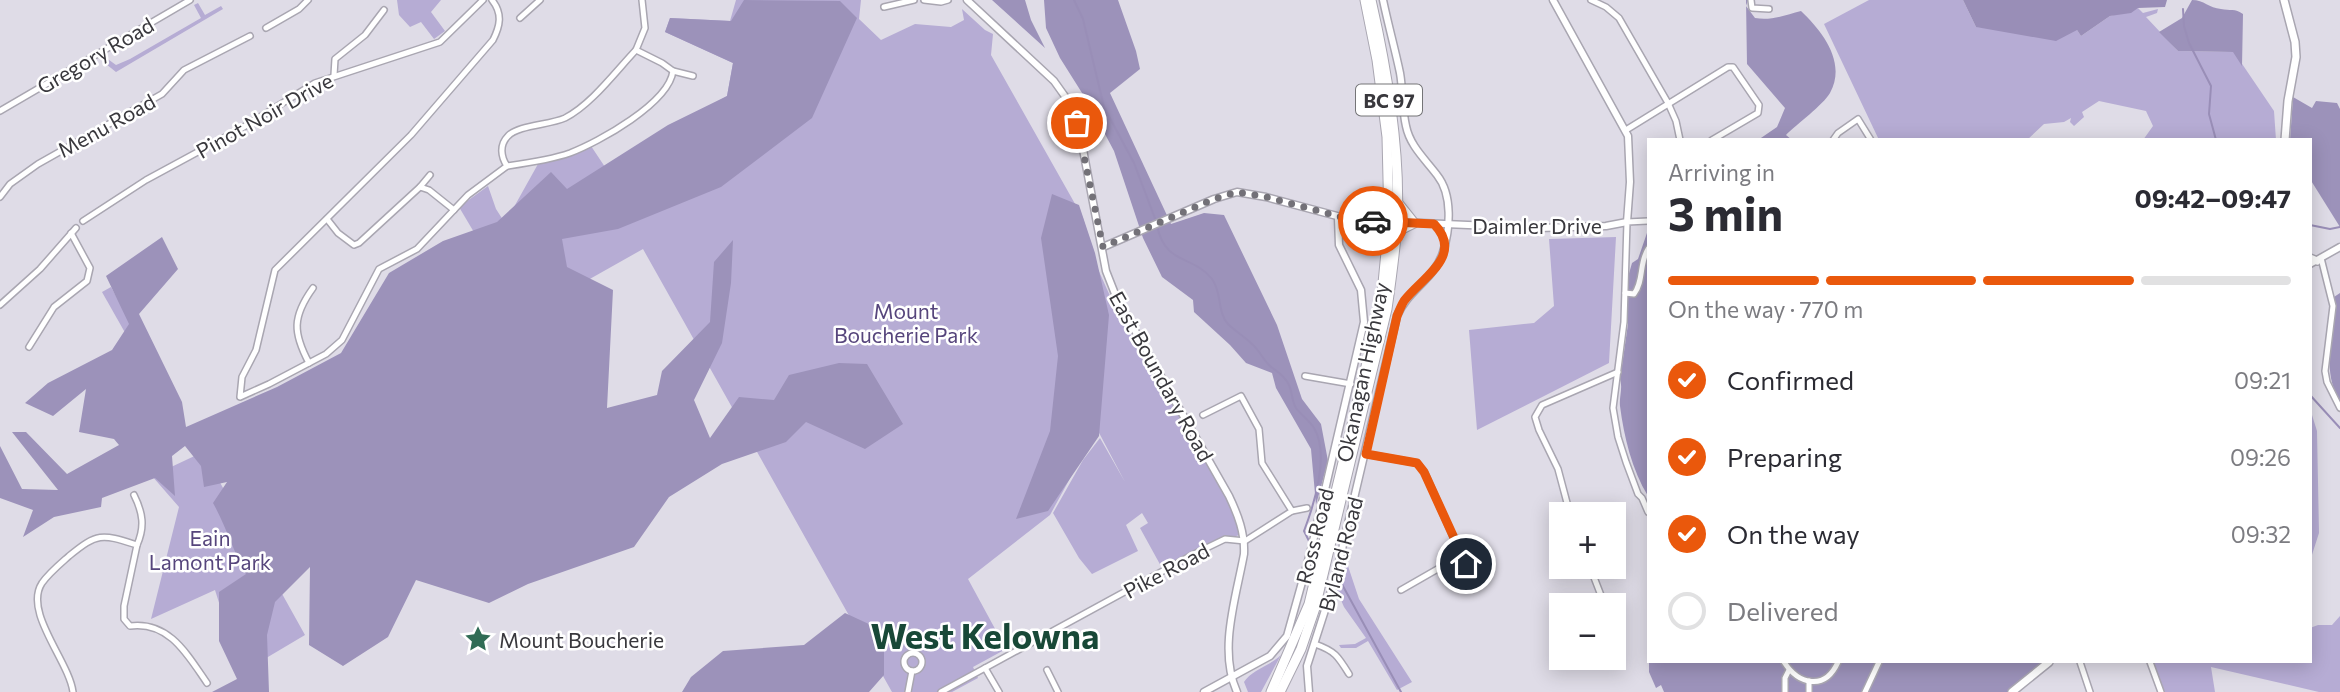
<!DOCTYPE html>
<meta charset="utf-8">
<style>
:root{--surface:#fff;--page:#f2f2f3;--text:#2b2b33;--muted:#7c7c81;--line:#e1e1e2;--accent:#ea580c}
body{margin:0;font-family:Commissioner,sans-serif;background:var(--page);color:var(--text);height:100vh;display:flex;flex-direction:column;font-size:26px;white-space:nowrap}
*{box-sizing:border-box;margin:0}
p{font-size:23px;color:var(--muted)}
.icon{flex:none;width:38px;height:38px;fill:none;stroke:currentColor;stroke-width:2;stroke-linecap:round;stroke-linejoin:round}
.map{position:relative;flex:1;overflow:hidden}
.details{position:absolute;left:1647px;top:138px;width:665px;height:525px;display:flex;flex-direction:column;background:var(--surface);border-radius:0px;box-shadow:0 4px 18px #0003}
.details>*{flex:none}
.fabs{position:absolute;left:1549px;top:502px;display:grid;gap:14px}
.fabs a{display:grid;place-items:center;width:77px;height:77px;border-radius:0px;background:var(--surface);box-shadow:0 4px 18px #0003;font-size:35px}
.pin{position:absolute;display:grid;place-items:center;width:60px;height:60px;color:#fff;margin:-30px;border:4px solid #fff;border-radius:50%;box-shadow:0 2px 7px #0007}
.courier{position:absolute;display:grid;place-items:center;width:70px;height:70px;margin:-35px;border:5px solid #ea580c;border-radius:50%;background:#fff;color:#222;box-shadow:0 2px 9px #0007}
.headline em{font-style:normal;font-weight:700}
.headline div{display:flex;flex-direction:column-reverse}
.headline{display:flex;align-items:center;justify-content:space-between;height:119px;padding:0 21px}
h1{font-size:46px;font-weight:700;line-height:52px}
.bar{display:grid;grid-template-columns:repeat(4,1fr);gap:10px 7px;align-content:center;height:84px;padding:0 21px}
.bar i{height:9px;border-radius:5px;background:var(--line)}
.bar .active{background:var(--accent)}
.bar p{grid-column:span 4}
ol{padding:0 21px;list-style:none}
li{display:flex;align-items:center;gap:21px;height:77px}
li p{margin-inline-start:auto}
li .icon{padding:7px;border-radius:50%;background:var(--accent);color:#fff;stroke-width:4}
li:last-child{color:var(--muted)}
li i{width:38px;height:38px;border:4px solid var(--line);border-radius:50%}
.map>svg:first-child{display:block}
</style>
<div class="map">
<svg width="2340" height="692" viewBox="0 0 2340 692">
<rect width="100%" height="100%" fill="#dfdce7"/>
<!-- green -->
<g fill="#b6acd4">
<polygon points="397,0 441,0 431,12 445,31 434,39 421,22 410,27 399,15"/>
<polygon points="736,0 861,0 859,19 881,40 915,24 951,27 964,20 962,9 985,30 993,34 991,55 1083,218 1097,267 1115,307 1167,401 1175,396 1230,495 1242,534 1194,551 1162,568 1140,528 1148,523 1142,513 1126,525 1138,551 1092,574 1079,558 1053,513 1083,460 1100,438 1125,482 1097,429 1050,515 968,579 1006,649 973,667 978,678 952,692 892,692 643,249 517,320 478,239 459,207 488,186 496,209 505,223 538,164 567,156 591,146 605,167 727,96 733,63 665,32 670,18 730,21"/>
<polygon points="1869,0 1963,0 1976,27 2077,30 2081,36 2110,16 2138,8 2143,13 2158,9 2157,13 2146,17 2178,51 2234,52 2274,111 2276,140 2143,140 2153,126 2146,111 2099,101 2082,112 2084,117 2074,126 2070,122 2071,118 2064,122 2044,124 2027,140 1879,140 1824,24"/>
<polygon points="198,3 205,15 221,6 223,9 116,72 101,60 105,57 116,65 130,59 201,18 194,5"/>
<polygon points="1616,237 1609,363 1477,430 1469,330 1534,323 1554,306 1549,239"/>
<polygon points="111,287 141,340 132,345 102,292"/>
<polygon points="2310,380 2312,415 2317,431 2319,533 2310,561"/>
<polygon points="203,452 305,635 241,673 215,590 151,619 179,507 152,476"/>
<polygon points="1345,557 1359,599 1412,682 1397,690 1368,641 1356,648 1341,648 1339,645 1355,644 1366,638 1344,607 1337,591"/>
<polygon points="2340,616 2340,692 2319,692 2211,667 2215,692 2165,692 2153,662 2310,662 2310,628 2318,625 2332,625"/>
<path d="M1281,655L1261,692H1248L1244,682C1251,670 1270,666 1281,655Z"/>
</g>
<!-- forest -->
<g fill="#9c92ba">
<path d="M744,0L840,1L857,18L812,118L721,187L618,229L562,239L567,267L613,290L607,408L657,395L662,371L710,322L714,262L733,240L731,283L722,343L694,400L710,438L739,397L774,400L789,375L839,363L867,364L903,424L865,449L806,422L786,442L722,464L669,497L634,547L528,584L489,603L416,580L388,637L343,666L309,645L310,567L275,602L267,635L269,692H212L237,679L219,641V592L246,574C233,551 226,526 213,503L227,482L204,487L201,466L185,446L172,456L175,496L155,478L102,498L101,507L54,517L23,537L33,510L0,498V446L22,489L58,490L12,432H26L67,474L119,445L114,439L79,432L86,389L53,416L25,403L48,383L112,350L129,324L106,276L162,237L178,269L139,314L182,402L186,427L277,387L341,353L389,273L443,241L497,222L551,172L567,189L668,125L727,96L733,63L665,32L670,18L731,21Z"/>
<polygon points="992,0 1025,0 1031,20 1045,48"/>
<polygon points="1044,0 1118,0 1136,51 1140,69 1110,93 1171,224 1204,213 1224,215 1277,325 1302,399 1321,424 1328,461 1316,505 1311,449 1276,388 1272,373 1246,363 1230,345 1194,312 1193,300 1162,277 1143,238 1114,151 1089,104 1060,58 1046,28"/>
<path d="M1746,0H1748L1746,6L1755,18C1771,21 1786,15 1801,11C1822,31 1847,62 1830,93C1823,105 1797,124 1786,135L1792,140H1758L1777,127L1785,108L1747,64Z"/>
<path d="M2192,0C2204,0 2209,8 2221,9C2230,11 2235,8 2243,14L2242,66L2233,52L2178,51L2159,32L2182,18Z"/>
<polygon points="2293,97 2312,108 2316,101 2337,103 2340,109 2340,227 2310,179 2310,140 2290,140"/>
<polygon points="1052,194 1079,205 1095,253 1109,315 1099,436 1048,511 1016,519 1050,431 1058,356 1041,238"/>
<path d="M1648,230V496C1632,470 1624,437 1620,406C1619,397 1623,388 1620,379L1628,324L1624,317L1628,277L1632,263L1638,259Z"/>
<path d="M2340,293V401C2322,373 2332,337 2336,306L2334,297Z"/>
<polygon points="845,613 884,631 884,675 869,692 682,692 691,677 723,651 804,645"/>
<polygon points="1649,662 2042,662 2008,692 1664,692 1661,685 1656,688 1649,672"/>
</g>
<!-- water -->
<polygon fill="#998eb7" points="1963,0 2167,0 2165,7 2138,8 2131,13 2110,16 2081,36 2077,30 2056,41 1976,27"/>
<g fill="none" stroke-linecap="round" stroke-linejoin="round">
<!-- stream -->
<g stroke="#998eb7" stroke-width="2">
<polyline points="1074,0 1083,19 1104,107 1134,163 1156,221"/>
<polyline points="2183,9 2184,26 2189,43 2211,86 2209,114 2216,140"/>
<polyline points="2310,225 2330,229 2340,227"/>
<path d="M1157,226C1166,266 1192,254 1212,279C1222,292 1217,312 1228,324C1235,331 1245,337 1252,344C1259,350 1263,359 1269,365C1274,370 1281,373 1285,379C1294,388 1290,399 1296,408C1301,415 1309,420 1314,428C1330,454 1314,505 1304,531L1310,543"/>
<polyline points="2310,395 2340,428"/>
<polyline points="1338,577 1401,692"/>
</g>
<defs>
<g id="minor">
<path d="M492,0C503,14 500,26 493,40L411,135L275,270L256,350L242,377L240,397L269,384L326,354L342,340L379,269L417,249L468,195L507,166C528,163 550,160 570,153C599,142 669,103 673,71L662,63L636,50L645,28L642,0"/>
<polyline points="924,0 941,2 948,0"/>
<polyline points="1591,0 1606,7 1619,18 1668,103 1676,121 1680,140"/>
<polyline points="1751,0 1752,8 1769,9"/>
<polyline points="884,7 914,0"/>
<polyline points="520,18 540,0"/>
<polyline points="266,28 299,9 308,0"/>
<polyline points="673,71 693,76"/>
<polyline points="334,75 335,59 365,35 384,10"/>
<polyline points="0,111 190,0"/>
<polyline points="1626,130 1728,67 1733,67 1759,105 1758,113 1712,140"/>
<polyline points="1833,140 1838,133 1858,119 1871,140"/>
<path d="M507,166C501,157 499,145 508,136C518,125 550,125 565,118C591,105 616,71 636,50"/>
<polyline points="420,187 429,190 454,210"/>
<polyline points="0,197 10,184 38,164 162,94 184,70 250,36"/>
<polyline points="327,219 338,233 354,245 359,243 420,187 430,175"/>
<polyline points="83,221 146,180 242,128 315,83 440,42 483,0"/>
<polyline points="1648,221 1627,222 1624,322 1613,408 1618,437 1626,462 1638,494 1642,498 1648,512"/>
<polyline points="2321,258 2333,306 2325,371 2327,382 2340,408"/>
<path d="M1625,293L1634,294C1644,281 1639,263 1648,249"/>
<polyline points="0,305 40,269 76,228"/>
<polyline points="29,347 54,307 87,281 90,268 71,233"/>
<path d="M309,363C293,333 292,317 313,288"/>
<polyline points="1305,376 1351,384"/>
<polyline points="1366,454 1417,463 1425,473 1468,571"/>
<path d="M134,495C143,513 145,527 137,545"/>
<polyline points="1292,511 1307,508"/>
<polyline points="1570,514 1558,469 1539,430 1535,417 1542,405 1618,372"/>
<polyline points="1590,567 1602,598 1600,606"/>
<polyline points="1401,590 1462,555"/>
<path d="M1315,644C1335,651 1338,656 1349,674"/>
<circle cx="913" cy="662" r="9"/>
<path d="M1784,662C1799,685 1825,691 1838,662"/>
<polyline points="2080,662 2090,692"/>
<polyline points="2150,662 2161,692"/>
<polyline points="985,668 999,692"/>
<polyline points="1047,670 1058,692"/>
<polyline points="1809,681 1809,692"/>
<path d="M73,692C69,661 23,612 42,583C49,573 60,564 69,556C98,532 102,534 137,545L124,606V619L130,626C169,621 187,654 207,683"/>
<polyline points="908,692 912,671"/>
<polyline points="941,692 1194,554 1225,539 1245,541 1292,511 1262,463 1259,429 1241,396 1203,415"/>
<polyline points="1785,692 1785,678 1789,670"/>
<polyline points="1865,692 1879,662"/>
</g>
<g id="tertiary">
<path d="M967,0L1054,81L1069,102L1078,123L1106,271L1117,299L1229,496C1238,515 1245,533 1244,554C1236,598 1218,650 1237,692"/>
<polyline points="1103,247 1214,199 1237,192 1266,197 1352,220 1538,228 1606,226 1627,222 1630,182 1628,136 1553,0"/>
<polyline points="2310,264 2340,247"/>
<polyline points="1204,692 1270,656 1287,636 1311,550 1364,322 1361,290 1339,245 1338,217"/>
<path d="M1309,692L1307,666L1335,579L1397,316C1407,291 1435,279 1443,252C1450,229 1453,195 1437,175C1425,159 1410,146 1406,126C1402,109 1403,90 1400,73C1395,49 1388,24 1383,0"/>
</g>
<g id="secondary">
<polyline points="2284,0 2295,42 2296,57 2288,101 2285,140"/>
<polyline points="2310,258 2317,261"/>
<polyline points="2012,692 2049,662"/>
</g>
<g id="trunk">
<polyline points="1387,237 1378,226 1370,221 1383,211 1388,200"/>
<polyline points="1397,237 1402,229 1414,223 1398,203"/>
<polyline points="1271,692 1309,604 1381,304 1389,221 1387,137 1377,60 1365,0"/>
<path d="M1280,692L1301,649L1315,608L1387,309C1391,281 1395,252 1397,224C1401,151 1387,70 1371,0"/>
</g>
</defs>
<!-- minor casing -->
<use href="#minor" stroke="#a9a6b1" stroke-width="8"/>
<!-- tertiary casing -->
<use href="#tertiary" stroke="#a9a6b1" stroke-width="9"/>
<!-- secondary casing -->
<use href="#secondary" stroke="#a9a6b1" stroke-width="10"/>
<!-- trunk casing -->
<use href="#trunk" stroke="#a9a6b1" stroke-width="11"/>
<!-- minor -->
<use href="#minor" stroke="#fff" stroke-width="5"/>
<!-- tertiary -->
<use href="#tertiary" stroke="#fff" stroke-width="6"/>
<!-- secondary -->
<use href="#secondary" stroke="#fff" stroke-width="7"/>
<!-- trunk -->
<use href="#trunk" stroke="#fff" stroke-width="9"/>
</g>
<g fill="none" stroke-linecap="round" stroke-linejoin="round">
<!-- done -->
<polyline stroke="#737178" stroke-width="7" stroke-dasharray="0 12.6" points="1077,123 1103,247 1214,199 1237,192 1266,197 1352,220 1373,221"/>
<!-- route -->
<path stroke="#ea580c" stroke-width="9" d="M1373,221L1434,224C1465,256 1421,278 1404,301C1401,306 1399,311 1397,316L1366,454L1417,463L1424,472L1466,564"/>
</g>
<!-- icons -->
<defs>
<symbol id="sight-bare" viewBox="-9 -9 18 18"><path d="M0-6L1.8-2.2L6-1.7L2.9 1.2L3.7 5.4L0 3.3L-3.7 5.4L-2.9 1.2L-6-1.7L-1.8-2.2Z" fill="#306b55" stroke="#fff" stroke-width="2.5" paint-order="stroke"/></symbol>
</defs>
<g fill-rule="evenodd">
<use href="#sight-bare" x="459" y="620" width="38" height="38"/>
</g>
<g text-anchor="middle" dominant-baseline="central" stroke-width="5" stroke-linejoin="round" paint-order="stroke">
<!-- shield labels -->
<rect fill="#fff" stroke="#747477" stroke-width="2" x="1356" y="84.5" width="66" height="31" rx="5"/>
<g font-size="19" font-weight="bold" fill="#39383d">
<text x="1389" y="100">BC 97</text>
</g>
<!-- street labels -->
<g font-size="21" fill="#39383d" stroke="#fff">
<text transform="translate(95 55) rotate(-30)">Gregory Road</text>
<text transform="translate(264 115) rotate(-29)">Pinot Noir Drive</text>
<text transform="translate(106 125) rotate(-29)">Menu Road</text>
<text x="1537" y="225">Daimler Drive</text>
<text transform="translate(1362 372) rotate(-78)">Okanagan Highway</text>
<text transform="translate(1162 376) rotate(61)">East Boundary Road</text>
<text transform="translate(1314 536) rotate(-76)">Ross Road</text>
<text transform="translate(1340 554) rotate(-75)">Byland Road</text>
<text transform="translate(1166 570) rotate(-28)">Pike Road</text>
</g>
<!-- park labels -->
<g font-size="21" fill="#56457c" stroke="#fff">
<text x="906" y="310">Mount<tspan x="906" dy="24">Boucherie Park</tspan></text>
<text x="210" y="537">Eain<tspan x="210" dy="24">Lamont Park</tspan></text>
</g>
<!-- poi labels -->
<g font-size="21" fill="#39383d" stroke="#fff" text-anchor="start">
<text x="499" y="639">Mount Boucherie</text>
</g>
<!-- town labels -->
<g font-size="35" font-weight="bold" fill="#184837" stroke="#fff">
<text x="985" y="634">West Kelowna</text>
</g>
</g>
</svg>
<div class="fabs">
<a>+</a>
<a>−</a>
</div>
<div class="pin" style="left:1077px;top:123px;background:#ea580c"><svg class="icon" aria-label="bag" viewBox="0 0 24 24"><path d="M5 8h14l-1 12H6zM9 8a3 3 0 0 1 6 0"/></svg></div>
<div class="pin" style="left:1466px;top:564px;background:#1f2937"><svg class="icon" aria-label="home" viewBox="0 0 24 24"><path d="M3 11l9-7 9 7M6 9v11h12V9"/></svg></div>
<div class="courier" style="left:1373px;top:221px"><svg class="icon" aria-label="car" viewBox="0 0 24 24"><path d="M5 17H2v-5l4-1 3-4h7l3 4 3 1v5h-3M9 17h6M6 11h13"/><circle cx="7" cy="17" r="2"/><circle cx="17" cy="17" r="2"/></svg></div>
<section class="details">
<div class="headline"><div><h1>3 min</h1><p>Arriving in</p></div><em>09:42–09:47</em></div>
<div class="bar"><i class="active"></i><i class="active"></i><i class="active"></i><i></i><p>On the way · 770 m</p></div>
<ol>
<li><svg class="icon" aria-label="check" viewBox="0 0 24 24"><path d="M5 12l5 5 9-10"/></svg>Confirmed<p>09:21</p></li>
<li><svg class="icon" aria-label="check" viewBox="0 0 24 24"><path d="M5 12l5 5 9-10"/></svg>Preparing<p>09:26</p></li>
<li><svg class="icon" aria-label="check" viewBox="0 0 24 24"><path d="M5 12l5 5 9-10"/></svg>On the way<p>09:32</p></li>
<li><i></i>Delivered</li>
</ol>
</section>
</div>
